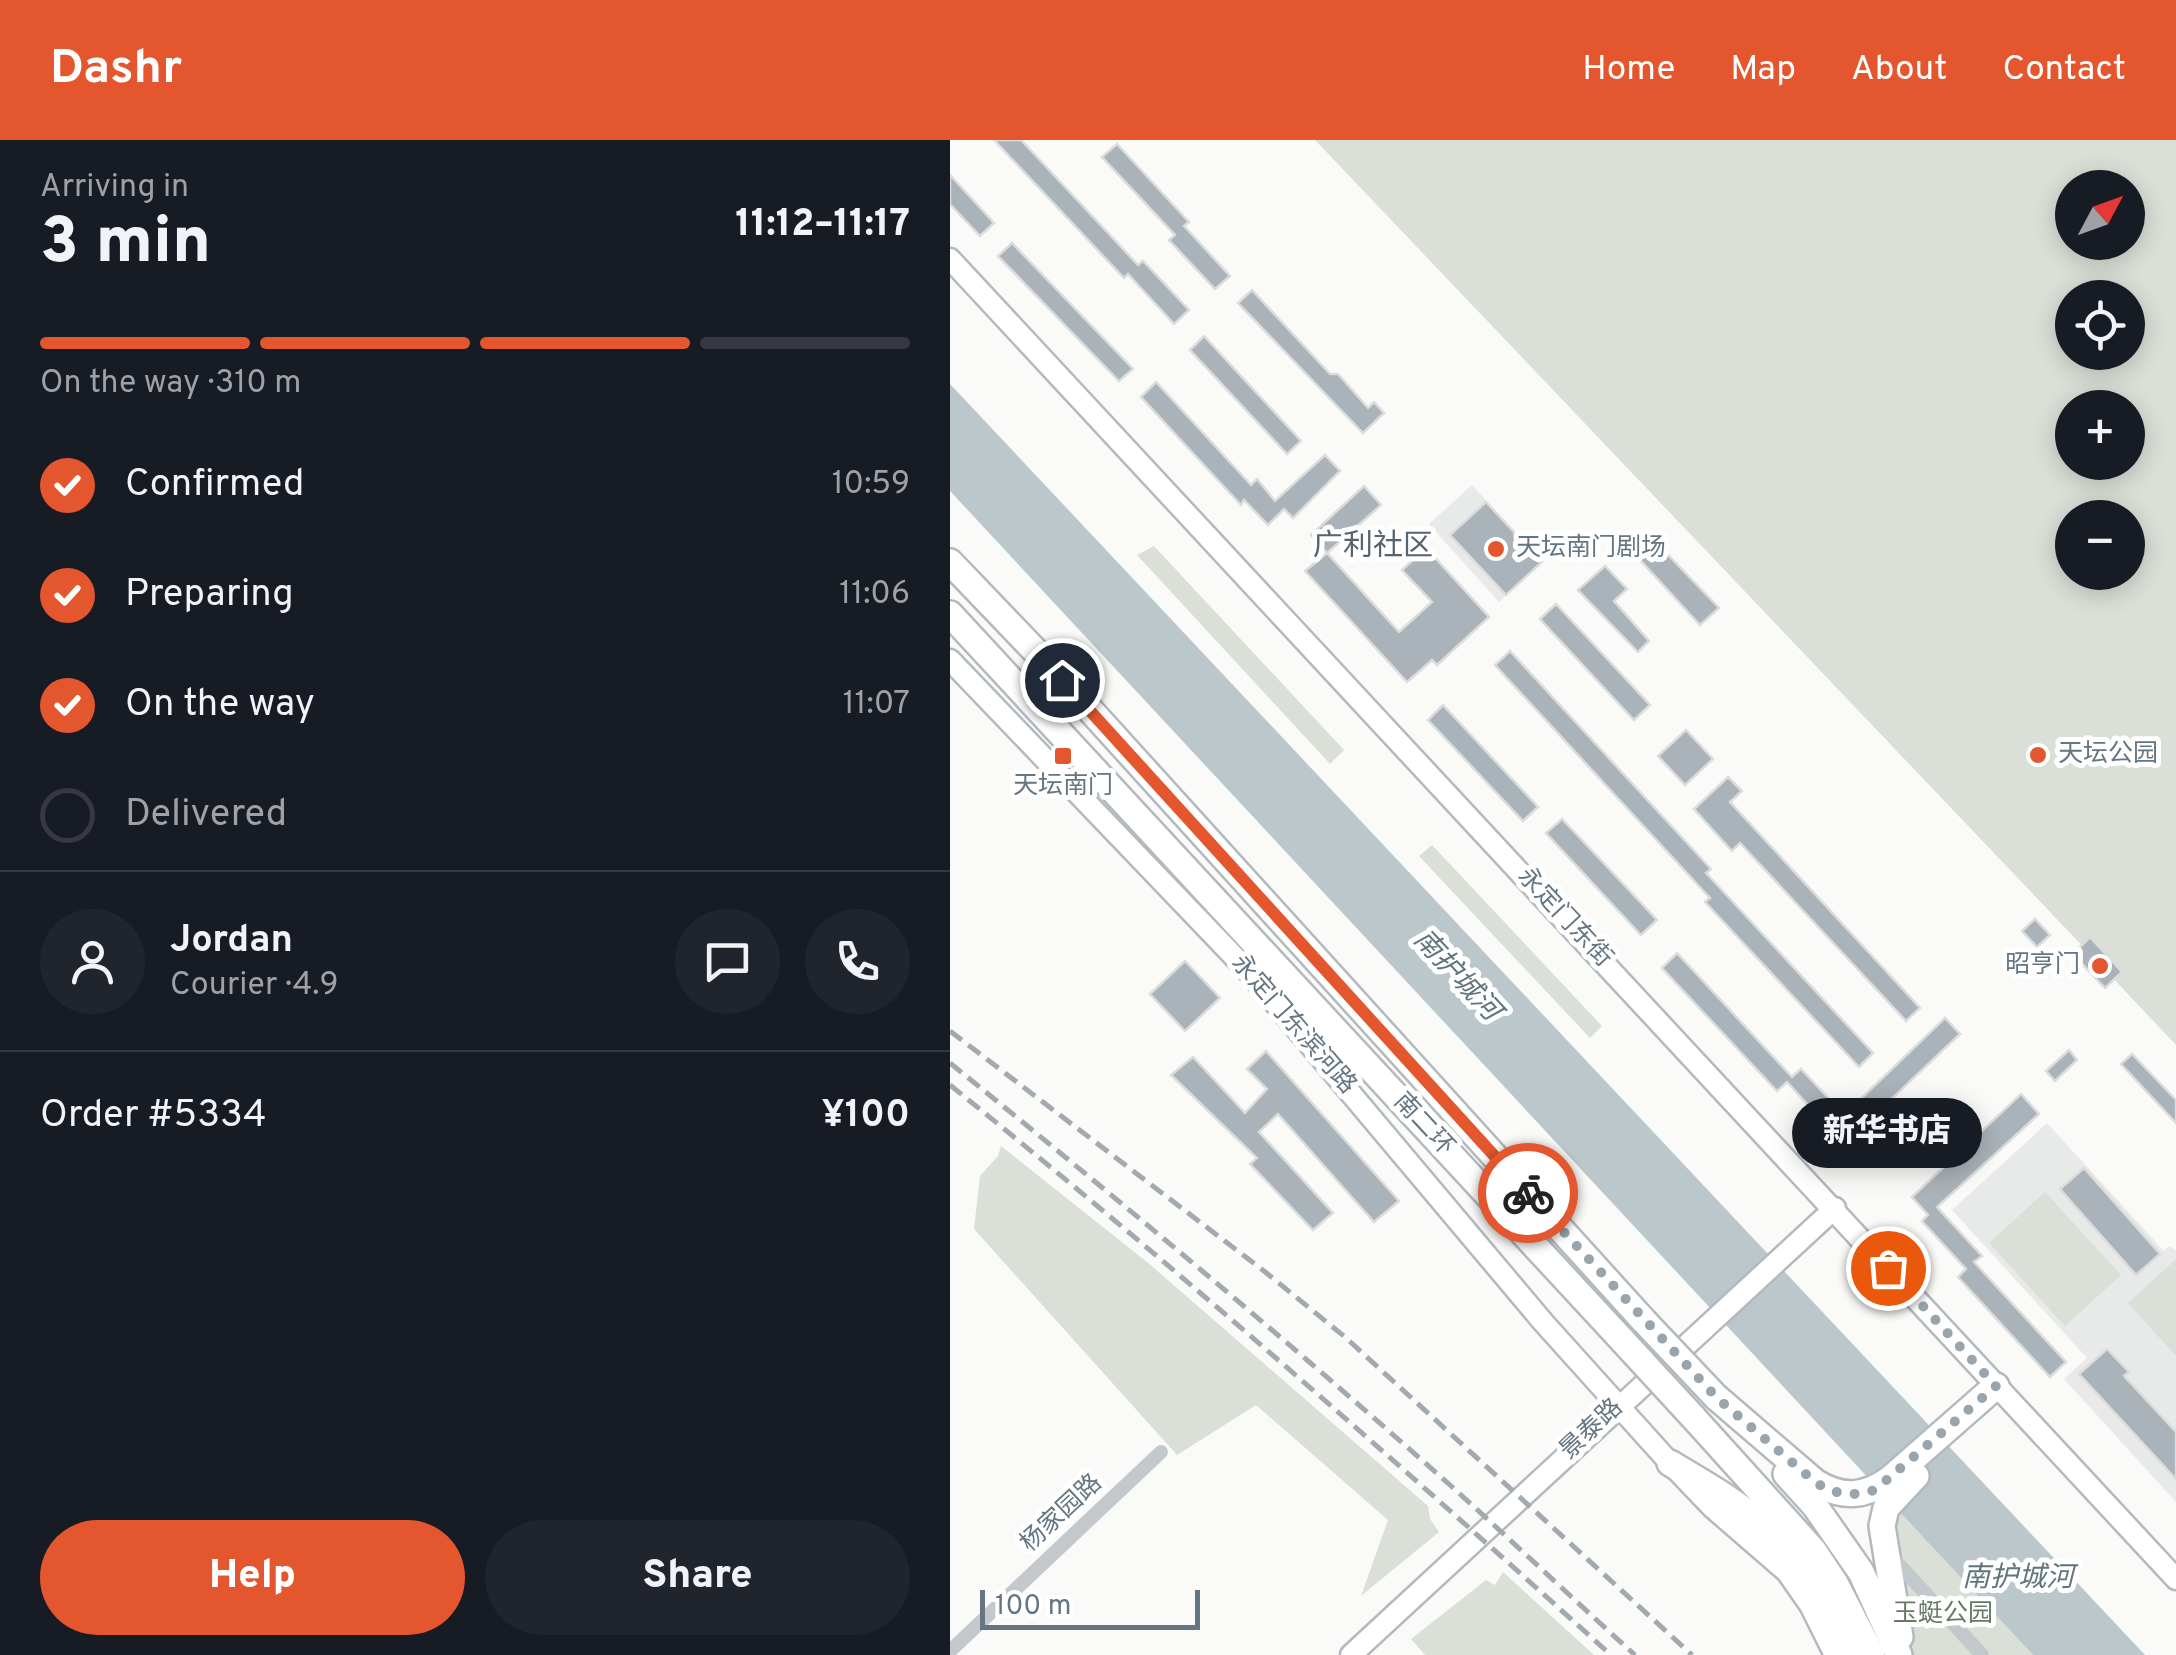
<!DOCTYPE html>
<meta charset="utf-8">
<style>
:root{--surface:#171b24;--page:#20242c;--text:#f1f3f6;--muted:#9ea1a6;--line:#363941;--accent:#e4572e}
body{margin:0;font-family:Overpass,"Noto Sans SC",sans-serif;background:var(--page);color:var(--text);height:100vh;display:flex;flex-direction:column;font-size:38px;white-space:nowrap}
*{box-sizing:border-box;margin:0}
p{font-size:32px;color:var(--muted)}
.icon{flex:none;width:55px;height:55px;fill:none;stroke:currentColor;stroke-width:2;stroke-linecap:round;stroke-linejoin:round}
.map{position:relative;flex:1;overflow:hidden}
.sheet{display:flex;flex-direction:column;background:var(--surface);width:950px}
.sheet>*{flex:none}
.needle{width:65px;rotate:49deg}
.fabs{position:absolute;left:1105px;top:30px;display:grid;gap:20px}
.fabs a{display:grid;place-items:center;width:90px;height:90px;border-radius:50%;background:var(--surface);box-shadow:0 5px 25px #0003;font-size:50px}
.scale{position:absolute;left:30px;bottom:25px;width:220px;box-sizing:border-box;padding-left:10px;border:5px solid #657683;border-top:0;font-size:28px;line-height:35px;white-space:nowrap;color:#657683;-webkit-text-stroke:8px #fff;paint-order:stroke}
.pin{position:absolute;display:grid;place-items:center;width:85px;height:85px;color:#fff;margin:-42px;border:5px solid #fff;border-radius:50%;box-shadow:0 2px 10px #0007}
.courier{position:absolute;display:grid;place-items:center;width:100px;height:100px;margin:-50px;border:8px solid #e4572e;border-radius:50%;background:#fff;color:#222;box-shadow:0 2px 12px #0007}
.bubble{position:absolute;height:70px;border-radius:35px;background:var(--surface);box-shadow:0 5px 25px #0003;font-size:32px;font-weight:800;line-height:70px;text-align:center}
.headline em{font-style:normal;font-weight:800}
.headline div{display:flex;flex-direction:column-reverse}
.headline{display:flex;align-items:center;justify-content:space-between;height:170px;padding:0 40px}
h1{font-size:65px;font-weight:800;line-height:75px}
.bar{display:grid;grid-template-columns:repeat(4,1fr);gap:15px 10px;align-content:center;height:120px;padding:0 40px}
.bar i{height:12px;border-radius:8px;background:var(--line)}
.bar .active{background:var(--accent)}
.bar p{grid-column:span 4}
.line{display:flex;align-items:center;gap:25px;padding:0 40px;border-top:2px solid var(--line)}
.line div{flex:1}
.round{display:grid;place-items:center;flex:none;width:105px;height:105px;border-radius:52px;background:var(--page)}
ol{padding:0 40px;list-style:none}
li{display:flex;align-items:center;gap:30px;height:110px}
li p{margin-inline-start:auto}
li .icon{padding:10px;border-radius:50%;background:var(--accent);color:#fff;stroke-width:4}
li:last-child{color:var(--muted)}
li i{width:55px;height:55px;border:5px solid var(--line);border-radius:50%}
.button{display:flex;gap:20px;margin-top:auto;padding:20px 40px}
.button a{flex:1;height:115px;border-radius:60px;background:var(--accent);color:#fff;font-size:40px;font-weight:800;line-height:115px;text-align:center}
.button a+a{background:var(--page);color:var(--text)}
header{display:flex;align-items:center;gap:60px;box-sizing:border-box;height:140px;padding:0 50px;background:var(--accent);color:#fff}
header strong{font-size:48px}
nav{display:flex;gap:55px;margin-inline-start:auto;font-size:35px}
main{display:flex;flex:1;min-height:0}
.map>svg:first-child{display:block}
</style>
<header>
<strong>Dashr</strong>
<nav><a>Home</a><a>Map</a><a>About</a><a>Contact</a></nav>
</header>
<main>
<section class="sheet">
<div class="headline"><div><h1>3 min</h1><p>Arriving in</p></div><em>11:12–11:17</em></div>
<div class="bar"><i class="active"></i><i class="active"></i><i class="active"></i><i></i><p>On the way · 310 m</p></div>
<ol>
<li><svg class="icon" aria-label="check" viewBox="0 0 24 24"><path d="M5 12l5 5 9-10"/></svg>Confirmed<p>10:59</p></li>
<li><svg class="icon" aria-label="check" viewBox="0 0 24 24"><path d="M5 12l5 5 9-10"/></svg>Preparing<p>11:06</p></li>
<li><svg class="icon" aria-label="check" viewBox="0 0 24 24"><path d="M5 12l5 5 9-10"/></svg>On the way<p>11:07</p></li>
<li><i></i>Delivered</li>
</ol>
<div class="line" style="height:180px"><a class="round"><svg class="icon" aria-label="person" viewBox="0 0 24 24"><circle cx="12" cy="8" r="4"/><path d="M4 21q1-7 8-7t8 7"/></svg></a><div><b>Jordan</b><p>Courier · 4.9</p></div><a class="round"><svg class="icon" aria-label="chat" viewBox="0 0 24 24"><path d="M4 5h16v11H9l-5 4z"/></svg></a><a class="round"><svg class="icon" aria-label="phone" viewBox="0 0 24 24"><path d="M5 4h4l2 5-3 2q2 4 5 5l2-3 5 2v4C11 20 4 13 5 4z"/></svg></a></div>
<div class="line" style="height:130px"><div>Order #5334</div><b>¥100</b></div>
<div class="button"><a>Help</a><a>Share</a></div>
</section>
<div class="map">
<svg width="1226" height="1515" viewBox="0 0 1226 1515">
<rect width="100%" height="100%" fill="#fafaf8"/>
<!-- built -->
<g fill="#e8e9e9">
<polygon points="522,345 592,422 549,462 479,384"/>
<polygon points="1097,983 1214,1111 1219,1106 1226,1110 1226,1362 1114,1239 1137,1218 1002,1070"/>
</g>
<!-- green -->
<g fill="#dadfd7" fill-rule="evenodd">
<path d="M365,0H1226V905L1142,816ZM1122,48H1178V102H1122ZM1122,158H1178V212H1122ZM1122,268H1178V322H1122ZM1122,378H1178V432H1122Z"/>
<polygon points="204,406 394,610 380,624 187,415"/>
<polygon points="482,705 652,886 640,898 469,716"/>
<polygon points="51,1006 197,1122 478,1366 480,1379 489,1392 411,1456 438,1380 306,1265 227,1315 24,1089 30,1036 48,1016"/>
<polygon points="1095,1052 1171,1135 1115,1186 1039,1103"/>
<polygon points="1226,1119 1226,1216 1178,1163"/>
<polygon points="949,1370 1083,1515 963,1515 941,1428"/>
<polygon points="553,1432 644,1515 475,1515 461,1499 536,1440 545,1445"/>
</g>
<!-- water -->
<polygon fill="#bbc7cb" points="0,244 1195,1515 1083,1515 0,351"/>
<!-- building -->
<g fill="#aab3b9" stroke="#dcdcda" stroke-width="2.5">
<polygon points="44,0 71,0 188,125 193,121 239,170 224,184 178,134 174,138"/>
<polygon points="167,4 239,82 234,86 280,136 265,149 219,100 225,95 152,17"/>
<polygon points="0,35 44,83 30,96 0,64"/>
<polygon points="62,103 183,229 169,241 48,116"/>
<polygon points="302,150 380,234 388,234 418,268 424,262 434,273 413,293 288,163"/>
<polygon points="254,196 351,301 337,314 240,210"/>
<polygon points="206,242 301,345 307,339 325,361 375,315 390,331 343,378 334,369 318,385 294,360 291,365 191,257"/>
<polygon points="414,346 431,365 377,413 449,492 482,462 452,430 476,408 539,477 487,525 482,520 457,542 355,431 377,413 361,395"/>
<polygon points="536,362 592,422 556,455 500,395"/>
<polygon points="697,393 769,468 750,485 680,409"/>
<polygon points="655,426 677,449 664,461 699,501 688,512 628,450"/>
<polygon points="606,464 700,565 684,580 590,479"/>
<polygon points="560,511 761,729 756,733 923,913 909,927 755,762 760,758 545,525"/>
<polygon points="493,565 588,667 573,681 478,580"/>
<polygon points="736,590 763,619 735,645 708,616"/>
<polygon points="778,637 792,651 780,662 970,868 956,881 790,703 782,711 744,669"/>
<polygon points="612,679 707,780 691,795 596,693"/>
<polygon points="1085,779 1100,795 1087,807 1072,791"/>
<polygon points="1140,797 1172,832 1155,848 1123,814"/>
<polygon points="727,813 842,937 851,929 894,975 995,878 1010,894 894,1004 837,942 827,951 712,828"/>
<polygon points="235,821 270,858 235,891 200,854"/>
<polygon points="1119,910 1127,920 1105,941 1096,931"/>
<polygon points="316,911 449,1061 424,1082 328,974 309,992 383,1073 363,1090 300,1024 307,1018 221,935 243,917 295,973 317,949 297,929"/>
<polygon points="1182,914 1226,960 1226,983 1171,924"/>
<polygon points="1071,954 1089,974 987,1067 1032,1116 1024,1122 1116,1222 1100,1237 1008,1137 1016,1129 972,1081 978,1075 962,1057"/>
<polygon points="1134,1028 1210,1114 1186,1135 1110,1049"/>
<polygon points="1157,1209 1179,1232 1174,1236 1226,1292 1226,1339 1129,1234"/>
</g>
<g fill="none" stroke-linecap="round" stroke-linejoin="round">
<defs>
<g id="secondary">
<polyline points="0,119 1226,1439"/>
<polyline points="0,520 297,830 593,1182 720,1323 763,1368 837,1432 860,1465 885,1515"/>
<polyline points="401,1515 885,1068"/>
</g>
<g id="highway">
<polyline points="0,422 113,540 694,1181"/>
<polyline points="0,474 673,1201"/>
<path d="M766,1257L865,1342C892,1359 915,1357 940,1339L1046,1246"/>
<polyline points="743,1277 863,1410 885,1443 922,1515"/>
<path d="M720,1323C751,1342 785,1360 812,1385C845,1417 880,1475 902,1515"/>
<polyline points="836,1334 865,1366 911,1432 949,1515"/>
<polyline points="950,1497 932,1386 936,1368 966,1336"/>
</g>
</defs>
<!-- secondary casing -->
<use href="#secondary" stroke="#b3babf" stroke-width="25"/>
<!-- highway casing -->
<use href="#highway" stroke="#b4b9bd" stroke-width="30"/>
<!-- street -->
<g stroke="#c3c8cc" stroke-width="14">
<polyline points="941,1416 1032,1515"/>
<polyline points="0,1511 211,1312"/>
</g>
<!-- secondary -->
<use href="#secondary" stroke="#fff" stroke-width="20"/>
<!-- highway -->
<use href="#highway" stroke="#fff" stroke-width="25"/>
<!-- rail -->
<g stroke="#a2aab0" stroke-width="5" stroke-dasharray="15 8" stroke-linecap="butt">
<polyline points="0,891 314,1131 395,1197 742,1515"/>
<path d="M0,923C169,1060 337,1200 500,1345C562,1401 623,1459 685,1515"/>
<path d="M0,945C227,1128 445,1320 661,1515"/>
</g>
<defs>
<g id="highway-bridge">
<polyline points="694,1181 766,1257"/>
<polyline points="673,1201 743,1277"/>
</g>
</defs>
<!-- highway-bridge casing -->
<use href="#highway-bridge" stroke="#b4b9bd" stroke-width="30" stroke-linecap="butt"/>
<!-- highway-bridge -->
<use href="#highway-bridge" stroke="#fff" stroke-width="25"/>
</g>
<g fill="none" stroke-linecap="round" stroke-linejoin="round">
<!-- done -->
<path stroke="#99a4ac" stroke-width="10" stroke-dasharray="0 18" d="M578,1053L766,1257L865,1342C885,1355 902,1357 925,1350L1046,1246L938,1128"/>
<!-- route -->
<polyline stroke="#e4572e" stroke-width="12" points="112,540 578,1053"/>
</g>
<!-- markers -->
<g fill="#e4572e" stroke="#fff" stroke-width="4">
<circle cx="546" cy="409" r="10"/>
<circle cx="1088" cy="615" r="10"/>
<rect x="103" y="606" width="20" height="20" rx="5"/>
<circle cx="1150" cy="826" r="10"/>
</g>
<g text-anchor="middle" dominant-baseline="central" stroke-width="10" stroke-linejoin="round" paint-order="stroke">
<!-- poi labels -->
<g font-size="25" fill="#657683" stroke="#fff" text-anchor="start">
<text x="566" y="409">天坛南门剧场</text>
<text x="1108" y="615">天坛公园</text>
<text x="113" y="647" text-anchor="middle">天坛南门</text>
<text x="1130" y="826" text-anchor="end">昭亨门</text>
</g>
<!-- street labels -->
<g font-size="25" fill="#657683" stroke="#fff">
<text transform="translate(614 778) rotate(47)">永定门东街</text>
<text transform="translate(343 885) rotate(49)">永定门东滨河路</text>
<text transform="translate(473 985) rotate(47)">南二环</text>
<text transform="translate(642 1290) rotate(-43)">景泰路</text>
<text transform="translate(112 1374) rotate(-43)">杨家园路</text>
</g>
<!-- park labels -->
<g font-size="25" fill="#687a64" stroke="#fff">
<text x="993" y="1475">玉蜓公园</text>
</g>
<!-- water labels -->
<g font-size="28" font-style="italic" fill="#60757c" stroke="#fff">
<text transform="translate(506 836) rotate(47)">南护城河</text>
<text x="1068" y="1439">南护城河</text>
</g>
<!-- quarter labels -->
<g font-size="30" fill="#57646e" stroke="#fff">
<text x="423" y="407">广利社区</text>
</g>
</g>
</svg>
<div class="fabs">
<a><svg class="needle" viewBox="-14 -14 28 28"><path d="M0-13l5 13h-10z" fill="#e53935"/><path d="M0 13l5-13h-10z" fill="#9ea1a6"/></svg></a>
<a><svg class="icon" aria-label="locate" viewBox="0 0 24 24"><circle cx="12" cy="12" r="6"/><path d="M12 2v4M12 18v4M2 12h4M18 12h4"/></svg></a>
<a>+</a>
<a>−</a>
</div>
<div class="scale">100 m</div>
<div class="pin" style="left:938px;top:1128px;background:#ea580c"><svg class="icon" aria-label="bag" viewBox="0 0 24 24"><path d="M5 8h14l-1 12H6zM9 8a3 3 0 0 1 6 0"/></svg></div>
<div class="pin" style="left:112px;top:540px;background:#1f2937"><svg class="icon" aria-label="home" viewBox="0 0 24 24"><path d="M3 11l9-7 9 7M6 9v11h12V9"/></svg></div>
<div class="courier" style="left:578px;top:1053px"><svg class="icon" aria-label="bike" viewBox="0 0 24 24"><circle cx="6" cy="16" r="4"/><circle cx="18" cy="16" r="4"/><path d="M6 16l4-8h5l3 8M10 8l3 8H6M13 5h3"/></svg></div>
<div class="bubble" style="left:842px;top:958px;width:190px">新华书店</div>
</div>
</main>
